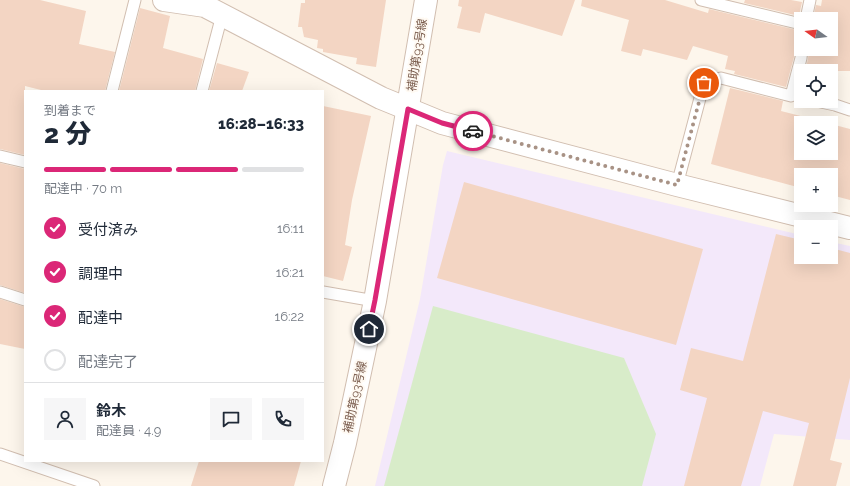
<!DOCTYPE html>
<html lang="ja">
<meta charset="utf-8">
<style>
:root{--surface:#fff;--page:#f6f6f7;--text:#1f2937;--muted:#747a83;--line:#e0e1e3;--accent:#db2777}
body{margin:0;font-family:Raleway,"Noto Sans JP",sans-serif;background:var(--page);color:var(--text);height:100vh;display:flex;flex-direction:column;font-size:15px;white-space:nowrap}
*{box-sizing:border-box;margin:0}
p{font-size:13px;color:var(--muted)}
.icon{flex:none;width:22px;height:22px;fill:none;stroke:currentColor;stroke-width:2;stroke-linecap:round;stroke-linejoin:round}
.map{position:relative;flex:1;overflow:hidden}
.panel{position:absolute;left:24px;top:90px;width:300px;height:372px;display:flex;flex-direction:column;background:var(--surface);border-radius:0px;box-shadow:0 4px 16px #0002}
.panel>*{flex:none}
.needle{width:26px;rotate:284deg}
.fabs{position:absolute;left:794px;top:12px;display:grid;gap:8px}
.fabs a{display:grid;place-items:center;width:44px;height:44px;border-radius:0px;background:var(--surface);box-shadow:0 4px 16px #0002;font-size:20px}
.pin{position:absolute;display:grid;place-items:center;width:34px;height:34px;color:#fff;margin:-17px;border:2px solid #fff;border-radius:50%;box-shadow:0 1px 4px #0007}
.courier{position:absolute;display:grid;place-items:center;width:40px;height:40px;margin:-20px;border:3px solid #db2777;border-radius:50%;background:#fff;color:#222;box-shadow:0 1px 5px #0007}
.summary em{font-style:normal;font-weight:800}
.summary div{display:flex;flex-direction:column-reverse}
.summary{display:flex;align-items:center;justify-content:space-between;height:68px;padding:0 20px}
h1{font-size:26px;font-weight:800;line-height:30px}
.bar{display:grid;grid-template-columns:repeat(4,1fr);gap:6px 4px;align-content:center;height:48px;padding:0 20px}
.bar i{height:5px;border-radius:3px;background:var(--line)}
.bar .on{background:var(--accent)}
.bar p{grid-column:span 4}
.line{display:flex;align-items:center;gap:10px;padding:0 20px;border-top:1px solid var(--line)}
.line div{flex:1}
.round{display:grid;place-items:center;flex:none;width:42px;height:42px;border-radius:0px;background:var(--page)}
ol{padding:0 20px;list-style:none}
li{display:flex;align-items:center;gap:12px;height:44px}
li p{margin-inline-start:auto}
li .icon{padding:4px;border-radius:50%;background:var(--accent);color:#fff;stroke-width:4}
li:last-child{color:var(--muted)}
li i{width:22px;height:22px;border:2px solid var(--line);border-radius:50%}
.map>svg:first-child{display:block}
</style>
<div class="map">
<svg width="850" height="486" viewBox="0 0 850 486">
<rect width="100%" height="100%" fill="#fdf6ec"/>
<!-- education -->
<polygon fill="#f3e8fa" points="447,151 801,235 801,257 831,257 831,242 850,246 850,440 774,434 760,486 375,486 420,299 443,165"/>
<!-- green -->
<polygon fill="#d8ecc9" points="433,306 624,358 656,434 642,486 384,486"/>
<!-- building -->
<g fill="#f3d5c3">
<polygon points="0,0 40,0 86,11 79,44 115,52 105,91 45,91 25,86 25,155 0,149"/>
<polygon points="305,0 386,0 376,67 356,64 357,58 323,52 323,49 317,48 318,40 304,37 302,27 298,27 301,3 305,3"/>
<polygon points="459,0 575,0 562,36 485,13 480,33 457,28 462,7 458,6"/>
<polygon points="582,0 665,0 708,13 709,9 801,31 801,42 797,45 795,48 794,57 786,87 734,74 735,71 725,69 728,56 693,46 687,60 643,49 641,56 621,51 629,20 581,6"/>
<polygon points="745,0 791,0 802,2 799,16 744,3"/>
<polygon points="822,0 850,0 850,71 805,71 808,59 809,49 831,49 831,19 813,19 816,5 821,6"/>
<polygon points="140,8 170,16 163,48 203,59 195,91 119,91"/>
<polygon points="217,63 249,72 242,91 209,91"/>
<polygon points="730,88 783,101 781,111 828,123 801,123 801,153 831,153 831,124 850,129 850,200 831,195 831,175 801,175 801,188 711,164"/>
<polygon points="323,106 371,116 352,200 345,245 352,247 343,281 323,276"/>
<polygon points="0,163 25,169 25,293 0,285"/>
<polygon points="464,182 703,249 676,345 437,278"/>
<polygon points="776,234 801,240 801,257 831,257 831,248 850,253 850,378 830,460 842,463 836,486 793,486 809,423 763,411 741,486 684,486 707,398 680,390 691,348 743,361"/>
<polygon points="0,299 25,307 25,349 0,344"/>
<polygon points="199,461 301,461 294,486 191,486"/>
</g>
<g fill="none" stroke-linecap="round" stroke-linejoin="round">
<defs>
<g id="service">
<polyline points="701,0 801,24"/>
<polyline points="806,19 810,0"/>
<polyline points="112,91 135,0"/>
<polyline points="202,91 222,15"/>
<polyline points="816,101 835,105 850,110"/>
<polyline points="0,156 25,162"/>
<polyline points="677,185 704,83 721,78 791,96 801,58 802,49"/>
<polyline points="0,292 25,300"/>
<polyline points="323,292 375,301"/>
<polyline points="0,454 94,486"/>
</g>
<polyline id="minor" points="164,0 205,6 381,98 408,109"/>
<g id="tertiary">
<polyline points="408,109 442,123 677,185 850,228"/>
<polyline points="334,486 345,443 375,301 426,0"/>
</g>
</defs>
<!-- service casing -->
<use href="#service" stroke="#d1beb0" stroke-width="13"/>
<!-- minor casing -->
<use href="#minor" stroke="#d1beb0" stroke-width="24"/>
<!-- tertiary casing -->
<use href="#tertiary" stroke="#d1beb0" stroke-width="24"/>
<!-- service -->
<use href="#service" stroke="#fff" stroke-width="11"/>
<!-- minor -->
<use href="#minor" stroke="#fff" stroke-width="22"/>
<!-- tertiary -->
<use href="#tertiary" stroke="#fff" stroke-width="22"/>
</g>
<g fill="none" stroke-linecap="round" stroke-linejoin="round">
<!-- done -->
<polyline stroke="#a89285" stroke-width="4" stroke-dasharray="0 7.2" points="473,131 677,185 704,83"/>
<!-- route -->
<polyline stroke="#db2777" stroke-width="5" points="369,329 375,300 408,109 442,123 473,131"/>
</g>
<g text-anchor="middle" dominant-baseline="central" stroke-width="4" stroke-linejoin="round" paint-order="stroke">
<!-- street labels -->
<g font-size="12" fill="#7a5c4d" stroke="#fffaf3">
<text transform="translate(417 55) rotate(-81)">補助第93号線</text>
<text transform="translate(355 397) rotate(-78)">補助第93号線</text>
</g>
</g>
</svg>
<div class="fabs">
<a><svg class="needle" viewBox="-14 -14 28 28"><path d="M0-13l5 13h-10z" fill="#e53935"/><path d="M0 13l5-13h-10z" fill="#747a83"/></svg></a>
<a><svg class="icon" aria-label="locate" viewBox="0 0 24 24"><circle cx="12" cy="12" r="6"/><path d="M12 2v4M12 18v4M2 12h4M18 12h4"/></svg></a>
<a><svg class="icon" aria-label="layers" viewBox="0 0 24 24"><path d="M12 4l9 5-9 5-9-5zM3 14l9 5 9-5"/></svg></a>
<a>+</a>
<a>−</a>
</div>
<div class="pin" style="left:704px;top:83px;background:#ea580c"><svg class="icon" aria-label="bag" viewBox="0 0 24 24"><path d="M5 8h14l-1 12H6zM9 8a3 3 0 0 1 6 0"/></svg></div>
<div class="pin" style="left:369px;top:329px;background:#1f2937"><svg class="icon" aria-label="home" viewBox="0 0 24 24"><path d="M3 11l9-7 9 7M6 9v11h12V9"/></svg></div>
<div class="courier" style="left:473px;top:131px"><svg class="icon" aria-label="car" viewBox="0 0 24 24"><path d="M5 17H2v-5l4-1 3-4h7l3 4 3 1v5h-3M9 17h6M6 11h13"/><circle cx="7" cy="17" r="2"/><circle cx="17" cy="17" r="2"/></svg></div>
<section class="panel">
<div class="summary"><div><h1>2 分</h1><p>到着まで</p></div><em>16:28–16:33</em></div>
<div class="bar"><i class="on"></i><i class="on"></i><i class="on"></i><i></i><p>配達中 · 70 m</p></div>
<ol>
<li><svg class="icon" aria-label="check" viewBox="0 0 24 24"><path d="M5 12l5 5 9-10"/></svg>受付済み<p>16:11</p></li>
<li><svg class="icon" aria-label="check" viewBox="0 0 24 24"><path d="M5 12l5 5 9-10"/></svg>調理中<p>16:21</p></li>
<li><svg class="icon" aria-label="check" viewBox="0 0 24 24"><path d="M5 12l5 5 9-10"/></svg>配達中<p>16:22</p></li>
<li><i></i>配達完了</li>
</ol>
<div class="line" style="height:72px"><a class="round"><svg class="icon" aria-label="person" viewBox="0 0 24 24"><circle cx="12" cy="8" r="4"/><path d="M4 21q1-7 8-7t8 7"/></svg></a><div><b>鈴木</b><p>配達員 · 4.9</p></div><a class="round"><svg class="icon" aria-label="chat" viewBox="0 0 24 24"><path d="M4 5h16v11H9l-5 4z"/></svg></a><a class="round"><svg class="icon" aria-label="phone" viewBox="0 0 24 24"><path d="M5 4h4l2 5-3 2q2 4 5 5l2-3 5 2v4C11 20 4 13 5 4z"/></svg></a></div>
</section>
</div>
